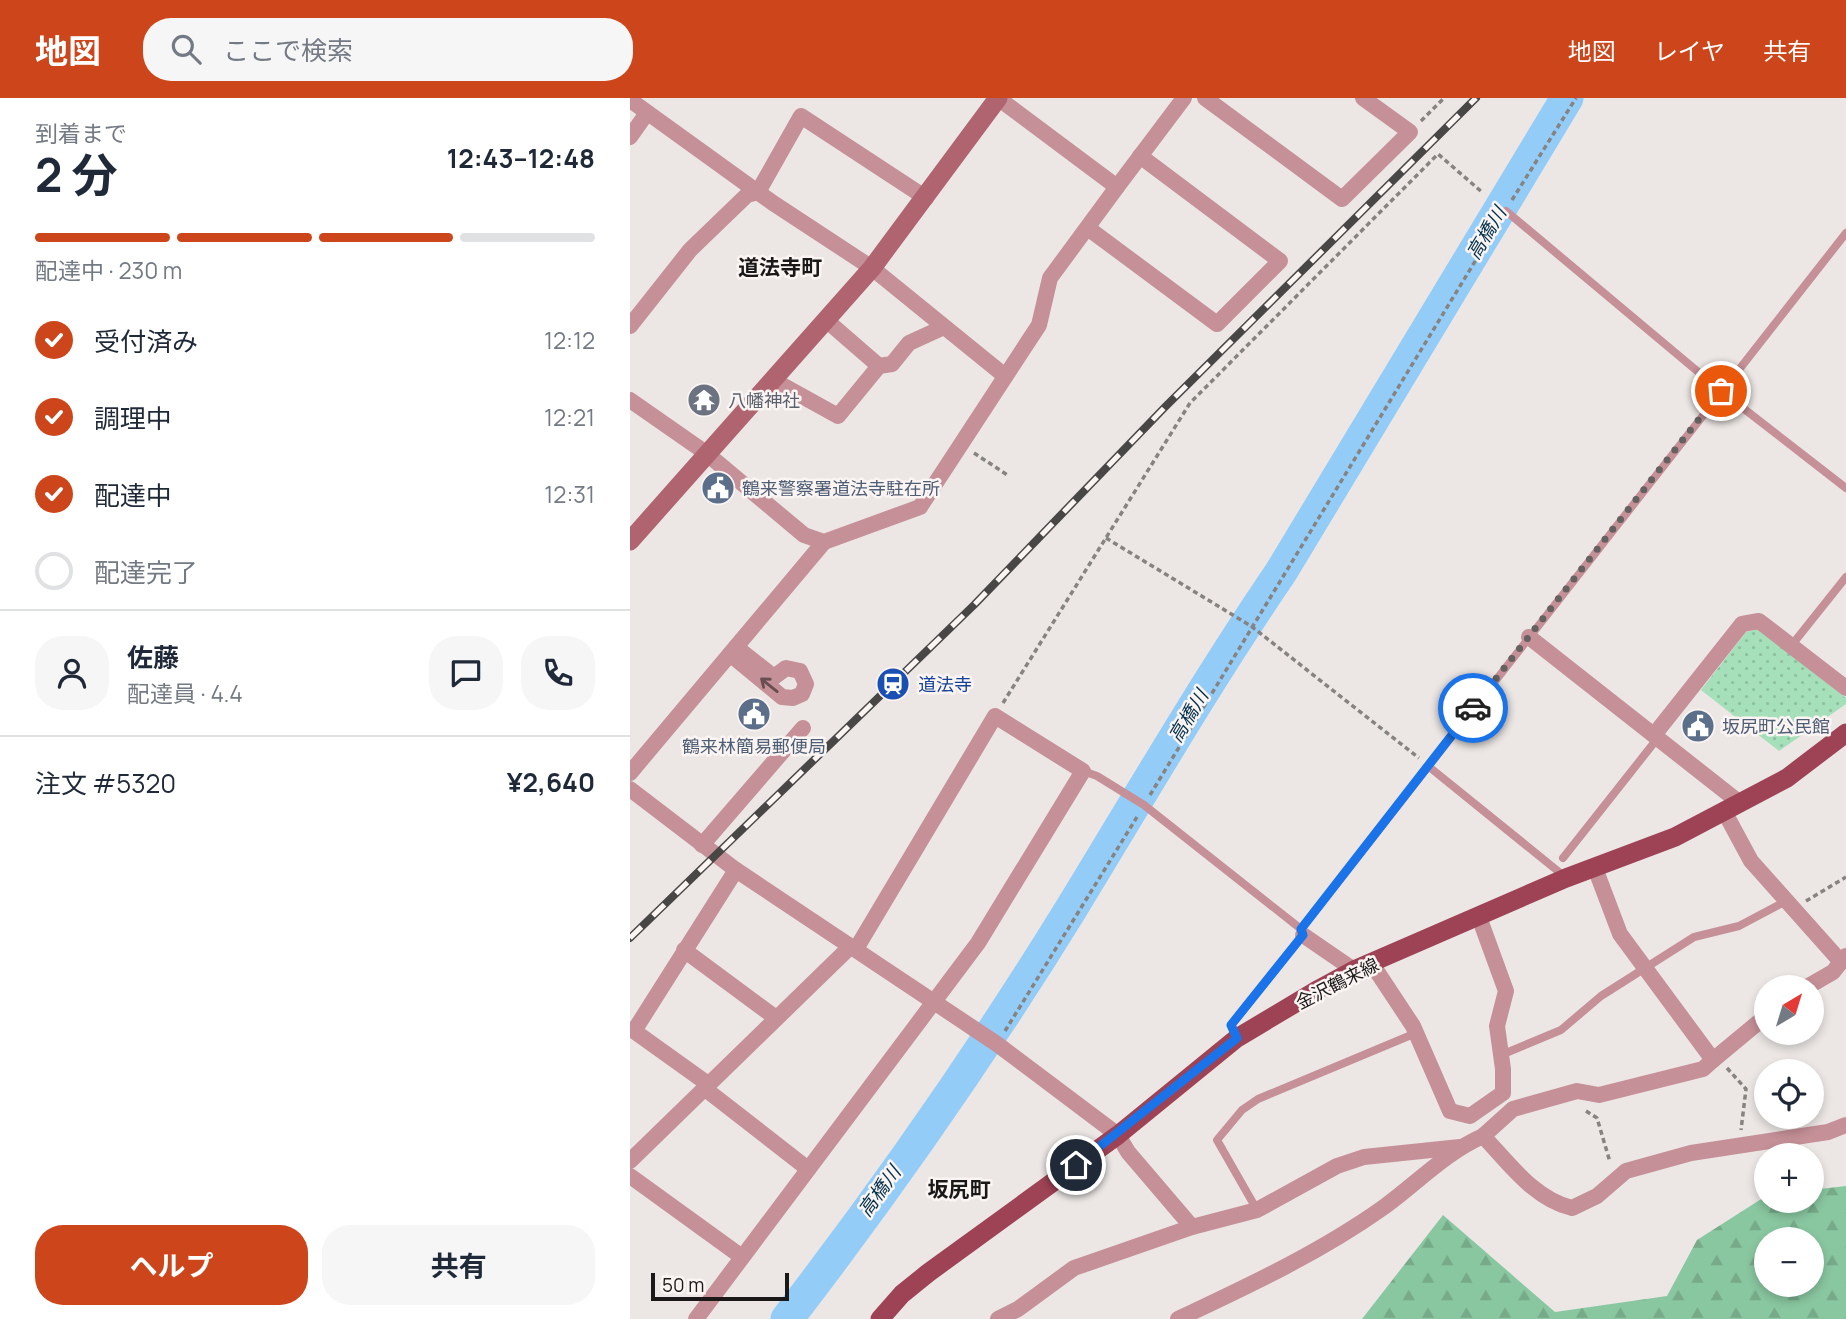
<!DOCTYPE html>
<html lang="ja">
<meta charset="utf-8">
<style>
:root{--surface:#fff;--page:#f6f6f7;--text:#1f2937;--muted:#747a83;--line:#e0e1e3;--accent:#cd451a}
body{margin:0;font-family:Manrope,"Noto Sans JP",sans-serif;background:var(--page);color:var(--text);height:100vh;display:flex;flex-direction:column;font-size:26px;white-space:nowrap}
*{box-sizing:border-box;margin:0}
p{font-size:23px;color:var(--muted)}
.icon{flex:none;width:38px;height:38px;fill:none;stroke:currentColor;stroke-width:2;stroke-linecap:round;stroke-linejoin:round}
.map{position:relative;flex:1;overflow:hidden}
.side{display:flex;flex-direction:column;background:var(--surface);width:630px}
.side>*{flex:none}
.needle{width:46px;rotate:38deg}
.buttons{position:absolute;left:1124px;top:877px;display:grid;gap:14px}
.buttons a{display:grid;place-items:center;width:70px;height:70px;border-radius:50%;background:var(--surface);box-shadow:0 4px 10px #0003;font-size:35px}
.scale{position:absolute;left:21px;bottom:18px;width:138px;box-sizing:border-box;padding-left:7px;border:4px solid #1a1918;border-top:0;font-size:19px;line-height:24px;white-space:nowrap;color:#1a1918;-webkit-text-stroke:5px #faf4f2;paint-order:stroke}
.pin{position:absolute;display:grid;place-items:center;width:60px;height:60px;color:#fff;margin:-30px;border:4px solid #fff;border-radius:50%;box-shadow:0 2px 7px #0007}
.courier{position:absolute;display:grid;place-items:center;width:70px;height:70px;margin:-35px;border:5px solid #1a73e8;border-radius:50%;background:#fff;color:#222;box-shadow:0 2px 9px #0007}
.head em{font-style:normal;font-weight:700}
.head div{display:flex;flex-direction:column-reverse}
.head{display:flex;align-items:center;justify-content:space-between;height:119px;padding:0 35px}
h1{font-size:46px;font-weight:700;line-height:52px}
.bar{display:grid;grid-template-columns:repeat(4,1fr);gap:10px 7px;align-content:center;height:84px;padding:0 35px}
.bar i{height:9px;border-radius:5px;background:var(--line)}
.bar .on{background:var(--accent)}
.bar p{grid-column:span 4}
.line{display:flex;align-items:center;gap:18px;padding:0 35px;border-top:2px solid var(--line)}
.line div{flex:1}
.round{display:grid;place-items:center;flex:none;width:74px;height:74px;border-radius:28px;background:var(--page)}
ol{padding:0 35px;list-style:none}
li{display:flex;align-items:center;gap:21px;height:77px}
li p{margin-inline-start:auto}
li .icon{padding:7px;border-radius:50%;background:var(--accent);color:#fff;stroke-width:4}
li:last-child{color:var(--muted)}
li i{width:38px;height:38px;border:4px solid var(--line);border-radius:50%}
.button{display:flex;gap:14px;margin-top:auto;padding:14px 35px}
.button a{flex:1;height:80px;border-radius:28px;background:var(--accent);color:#fff;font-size:28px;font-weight:700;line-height:80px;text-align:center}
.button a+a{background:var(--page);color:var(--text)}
header{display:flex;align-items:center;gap:42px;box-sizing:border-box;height:98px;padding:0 35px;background:var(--accent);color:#fff}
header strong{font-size:33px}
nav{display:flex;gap:38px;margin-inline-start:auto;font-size:24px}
.search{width:490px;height:63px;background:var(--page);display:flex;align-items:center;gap:18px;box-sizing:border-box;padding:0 24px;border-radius:28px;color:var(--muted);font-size:26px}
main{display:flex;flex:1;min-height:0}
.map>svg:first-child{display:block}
</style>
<header>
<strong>地図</strong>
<div class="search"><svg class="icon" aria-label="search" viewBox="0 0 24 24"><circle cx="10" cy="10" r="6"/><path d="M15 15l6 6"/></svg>ここで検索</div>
<nav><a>地図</a><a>レイヤ</a><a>共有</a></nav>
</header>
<main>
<section class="side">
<div class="head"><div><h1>2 分</h1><p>到着まで</p></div><em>12:43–12:48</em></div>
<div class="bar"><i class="on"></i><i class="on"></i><i class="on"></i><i></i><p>配達中 · 230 m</p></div>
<ol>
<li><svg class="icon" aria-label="check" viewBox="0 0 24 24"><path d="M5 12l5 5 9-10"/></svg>受付済み<p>12:12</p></li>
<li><svg class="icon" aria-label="check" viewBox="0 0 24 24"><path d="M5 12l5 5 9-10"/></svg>調理中<p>12:21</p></li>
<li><svg class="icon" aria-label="check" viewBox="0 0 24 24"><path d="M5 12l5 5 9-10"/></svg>配達中<p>12:31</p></li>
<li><i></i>配達完了</li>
</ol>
<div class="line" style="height:126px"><a class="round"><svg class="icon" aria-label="person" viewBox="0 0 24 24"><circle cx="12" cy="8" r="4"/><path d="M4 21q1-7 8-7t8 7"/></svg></a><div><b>佐藤</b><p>配達員 · 4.4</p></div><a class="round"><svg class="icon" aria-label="chat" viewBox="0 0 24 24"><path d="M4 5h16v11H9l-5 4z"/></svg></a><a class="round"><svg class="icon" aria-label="phone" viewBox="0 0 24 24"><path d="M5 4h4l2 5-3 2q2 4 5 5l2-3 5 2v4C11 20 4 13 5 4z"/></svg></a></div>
<div class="line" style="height:91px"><div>注文 #5320</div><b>¥2,640</b></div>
<div class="button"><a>ヘルプ</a><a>共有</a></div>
</section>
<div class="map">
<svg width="1216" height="1221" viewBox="0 0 1216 1221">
<defs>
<pattern id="forest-firs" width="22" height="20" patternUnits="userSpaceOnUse" patternTransform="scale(1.75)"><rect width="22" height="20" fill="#89c7a0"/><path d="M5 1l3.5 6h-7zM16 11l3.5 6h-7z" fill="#76aa89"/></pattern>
<pattern id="park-dots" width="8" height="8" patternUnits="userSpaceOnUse" patternTransform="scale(1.75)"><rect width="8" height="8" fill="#a5e0ba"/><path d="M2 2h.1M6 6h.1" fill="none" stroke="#8dc09f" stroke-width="1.8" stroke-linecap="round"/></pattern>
</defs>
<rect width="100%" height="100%" fill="#ece7e5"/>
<!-- forest -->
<path fill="url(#forest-firs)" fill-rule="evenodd" d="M1216,1088V1221H732L813,1117L925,1214L1037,1198L1067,1142L1136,1098V1102H1181V1092ZM1136,1141H1181V1186H1136Z"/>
<!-- park -->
<polygon fill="url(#park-dots)" points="1128,531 1216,600 1216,606 1149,653 1071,592 1116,534"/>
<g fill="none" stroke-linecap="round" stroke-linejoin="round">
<!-- river -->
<path stroke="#93ccf7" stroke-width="33" d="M157,1221C258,1090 354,952 441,811C510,698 576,584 651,474L937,0"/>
<!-- path -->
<g stroke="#868381" stroke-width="3.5" stroke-dasharray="5 3.5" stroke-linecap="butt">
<polyline points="791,23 814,0"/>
<polyline points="882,102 946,0"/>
<polyline points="344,355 379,378"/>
<polyline points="476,440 621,528 789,660"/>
<polyline points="373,605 560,305 808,56 853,95"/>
<polyline points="520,697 869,124"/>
<polyline points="1176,803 1216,779"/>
<polyline points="375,933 507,719"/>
<polyline points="1097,970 1116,991 1111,1032"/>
<polyline points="956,1013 967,1020 980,1064"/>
</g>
<!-- service -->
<g stroke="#c59097" stroke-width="8">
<polyline points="876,113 1091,293 1216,390"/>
<polyline points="1161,548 1216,479"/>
<polyline points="798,668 934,778"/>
<polyline points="453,673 467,678 514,707 671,831"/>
<polyline points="933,760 1027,641"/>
<polyline points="607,940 601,927 673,837 671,831 1216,135"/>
<polyline points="871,957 931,932 971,898 1064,839 1109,828 1156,803"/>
<polyline points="627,1112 587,1042 612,1012 628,1001 786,935"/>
</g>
<!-- minor -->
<g stroke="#c59097" stroke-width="16">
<polyline points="575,0 712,101 780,34 733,0"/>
<polyline points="0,2 143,105 242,170 375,278"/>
<polyline points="0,39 17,15"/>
<polyline points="487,89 554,0"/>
<polyline points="459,131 587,226 650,163 510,58"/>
<polyline points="196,222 249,268"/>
<polyline points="0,228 60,152 117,97 128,94 171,18 296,100"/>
<polyline points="143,282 208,318 249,268 262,266 279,245 314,229"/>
<polyline points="0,302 76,355 174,437 194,444 290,409 409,227 420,180 487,89 368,0"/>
<polyline points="899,539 1110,705"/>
<polyline points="100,556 152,599 163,600 172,596 176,586 170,573 156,570 144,579 106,549"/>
<polyline points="1024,637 1112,526 1129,523 1216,590"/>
<polyline points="0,675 194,444"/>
<polyline points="0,691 106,772 367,946 488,1037 498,1054 562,1129"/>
<polyline points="1094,713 1121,763 1211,864 1216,858"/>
<polyline points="72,747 173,630"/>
<polyline points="965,770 990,836 1083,962 1136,918"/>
<polyline points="673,837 724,872"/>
<polyline points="54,852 146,920"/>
<polyline points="742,866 783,928 820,1013 840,1018 873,995 873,971 867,928 876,893 849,819"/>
<polyline points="1177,889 1203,874 1211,864"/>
<polyline points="78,986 4,933 106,772"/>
<polyline points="74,990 178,1071"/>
<polyline points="853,1038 883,1011 947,993 969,997 1073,971 1083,962"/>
<polyline points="0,1063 221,848"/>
<polyline points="0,1078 112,1159"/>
<polyline points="66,1221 348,845 453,673 365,618 226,851"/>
<polyline points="368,1221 388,1211 444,1170 562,1129 627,1112 707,1068 734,1059 830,1049"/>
<path d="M548,1221C618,1188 691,1154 754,1109C787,1085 815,1055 853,1038C879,1065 904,1101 942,1110L967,1098L996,1073L1061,1055L1198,1034L1216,1027"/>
</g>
<!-- secondary -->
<polyline stroke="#b06470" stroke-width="19" points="0,443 242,170 368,0"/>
<!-- primary -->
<polyline stroke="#9e4255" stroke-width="19" points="250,1221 272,1196 298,1175 488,1037 607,940 689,891 724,872 936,780 1045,739 1157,680 1216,635"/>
<defs>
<polyline id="rail" points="0,840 344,507 536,308 846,0"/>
</defs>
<!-- rail casing -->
<use href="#rail" stroke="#494746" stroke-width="8"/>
<!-- rail -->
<use href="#rail" stroke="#faf4f2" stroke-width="5" stroke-dasharray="16" stroke-linecap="butt"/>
</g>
<!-- one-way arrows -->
<defs><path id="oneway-shaft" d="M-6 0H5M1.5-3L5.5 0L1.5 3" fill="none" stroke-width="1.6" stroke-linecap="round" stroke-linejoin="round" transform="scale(1.75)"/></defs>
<use stroke="#674f51" href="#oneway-shaft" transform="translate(139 587) rotate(-141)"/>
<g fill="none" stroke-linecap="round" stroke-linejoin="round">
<!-- done -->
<polyline stroke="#646160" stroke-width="7" stroke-dasharray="0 12.6" points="843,610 1091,293"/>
<!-- route -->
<polyline stroke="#1a73e8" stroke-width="9" points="446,1067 607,940 601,927 673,837 671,831 843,610"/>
</g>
<!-- icons -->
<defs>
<symbol id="temple-disc" viewBox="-11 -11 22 22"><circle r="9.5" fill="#6b7280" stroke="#faf4f2"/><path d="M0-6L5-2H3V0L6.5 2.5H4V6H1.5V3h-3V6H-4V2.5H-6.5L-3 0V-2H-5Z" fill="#fff"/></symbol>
<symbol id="civic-disc" viewBox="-11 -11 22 22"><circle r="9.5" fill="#5c6f8a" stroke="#faf4f2"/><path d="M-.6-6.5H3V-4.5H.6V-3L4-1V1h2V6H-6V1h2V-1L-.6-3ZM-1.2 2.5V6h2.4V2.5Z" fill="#fff"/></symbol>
<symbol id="station-disc" viewBox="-11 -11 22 22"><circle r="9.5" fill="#1a4fb4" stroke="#faf4f2"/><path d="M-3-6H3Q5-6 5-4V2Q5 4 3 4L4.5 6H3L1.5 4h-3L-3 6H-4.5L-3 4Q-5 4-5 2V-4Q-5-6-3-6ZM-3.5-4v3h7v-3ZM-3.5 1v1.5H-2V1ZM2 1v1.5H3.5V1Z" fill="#fff"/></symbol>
</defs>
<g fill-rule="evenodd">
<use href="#temple-disc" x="55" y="283" width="38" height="38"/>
<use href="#civic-disc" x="69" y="371" width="38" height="38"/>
<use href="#station-disc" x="244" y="567" width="38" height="38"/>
<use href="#civic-disc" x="105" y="597" width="38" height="38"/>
<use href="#civic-disc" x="1049" y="609" width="38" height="38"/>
</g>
<g text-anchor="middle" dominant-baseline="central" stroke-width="5" stroke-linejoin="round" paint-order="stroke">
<!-- worship labels -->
<g font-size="18" fill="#5b616d" stroke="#faf4f2" text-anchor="start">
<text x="98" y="302">八幡神社</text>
</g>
<!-- service labels -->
<g font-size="18" fill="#4e5e75" stroke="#faf4f2" text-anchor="start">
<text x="112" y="390">鶴来警察署道法寺駐在所</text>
<text x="1092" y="628">坂尻町公民館</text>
<text x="124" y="648" text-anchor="middle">鶴来林簡易郵便局</text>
</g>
<!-- transit labels -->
<g font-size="18" fill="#164399" stroke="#faf4f2" text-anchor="start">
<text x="288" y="586">道法寺</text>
</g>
<!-- street labels -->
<g font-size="18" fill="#1a1918" stroke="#faf4f2">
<text transform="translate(707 885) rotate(-27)">金沢鶴来線</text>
</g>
<!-- water labels -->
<g font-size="19" font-style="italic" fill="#002f4b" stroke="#faf4f2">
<text transform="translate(856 135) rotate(-59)">高橋川</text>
<text transform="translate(558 618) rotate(-59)">高橋川</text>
<text transform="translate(249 1093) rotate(-54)">高橋川</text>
</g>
<!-- quarter labels -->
<g font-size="21" font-weight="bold" fill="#1a1918" stroke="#faf4f2">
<text x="150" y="169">道法寺町</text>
<text x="329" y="1091">坂尻町</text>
</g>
</g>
</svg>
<div class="buttons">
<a><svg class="needle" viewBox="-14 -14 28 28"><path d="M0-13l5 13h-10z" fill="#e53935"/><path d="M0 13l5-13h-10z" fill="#747a83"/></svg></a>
<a><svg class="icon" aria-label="locate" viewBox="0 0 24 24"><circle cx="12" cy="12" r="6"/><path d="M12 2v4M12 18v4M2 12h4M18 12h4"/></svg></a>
<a>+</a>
<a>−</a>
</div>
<div class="scale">50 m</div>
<div class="pin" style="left:1091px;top:293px;background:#ea580c"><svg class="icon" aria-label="bag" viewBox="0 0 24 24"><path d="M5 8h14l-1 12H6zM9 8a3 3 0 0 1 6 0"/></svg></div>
<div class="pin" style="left:446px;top:1067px;background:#1f2937"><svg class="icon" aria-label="home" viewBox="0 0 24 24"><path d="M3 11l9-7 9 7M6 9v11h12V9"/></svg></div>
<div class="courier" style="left:843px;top:610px"><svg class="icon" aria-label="car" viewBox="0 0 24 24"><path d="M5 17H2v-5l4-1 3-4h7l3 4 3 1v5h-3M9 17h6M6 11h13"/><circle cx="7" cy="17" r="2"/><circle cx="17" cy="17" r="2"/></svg></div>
</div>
</main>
